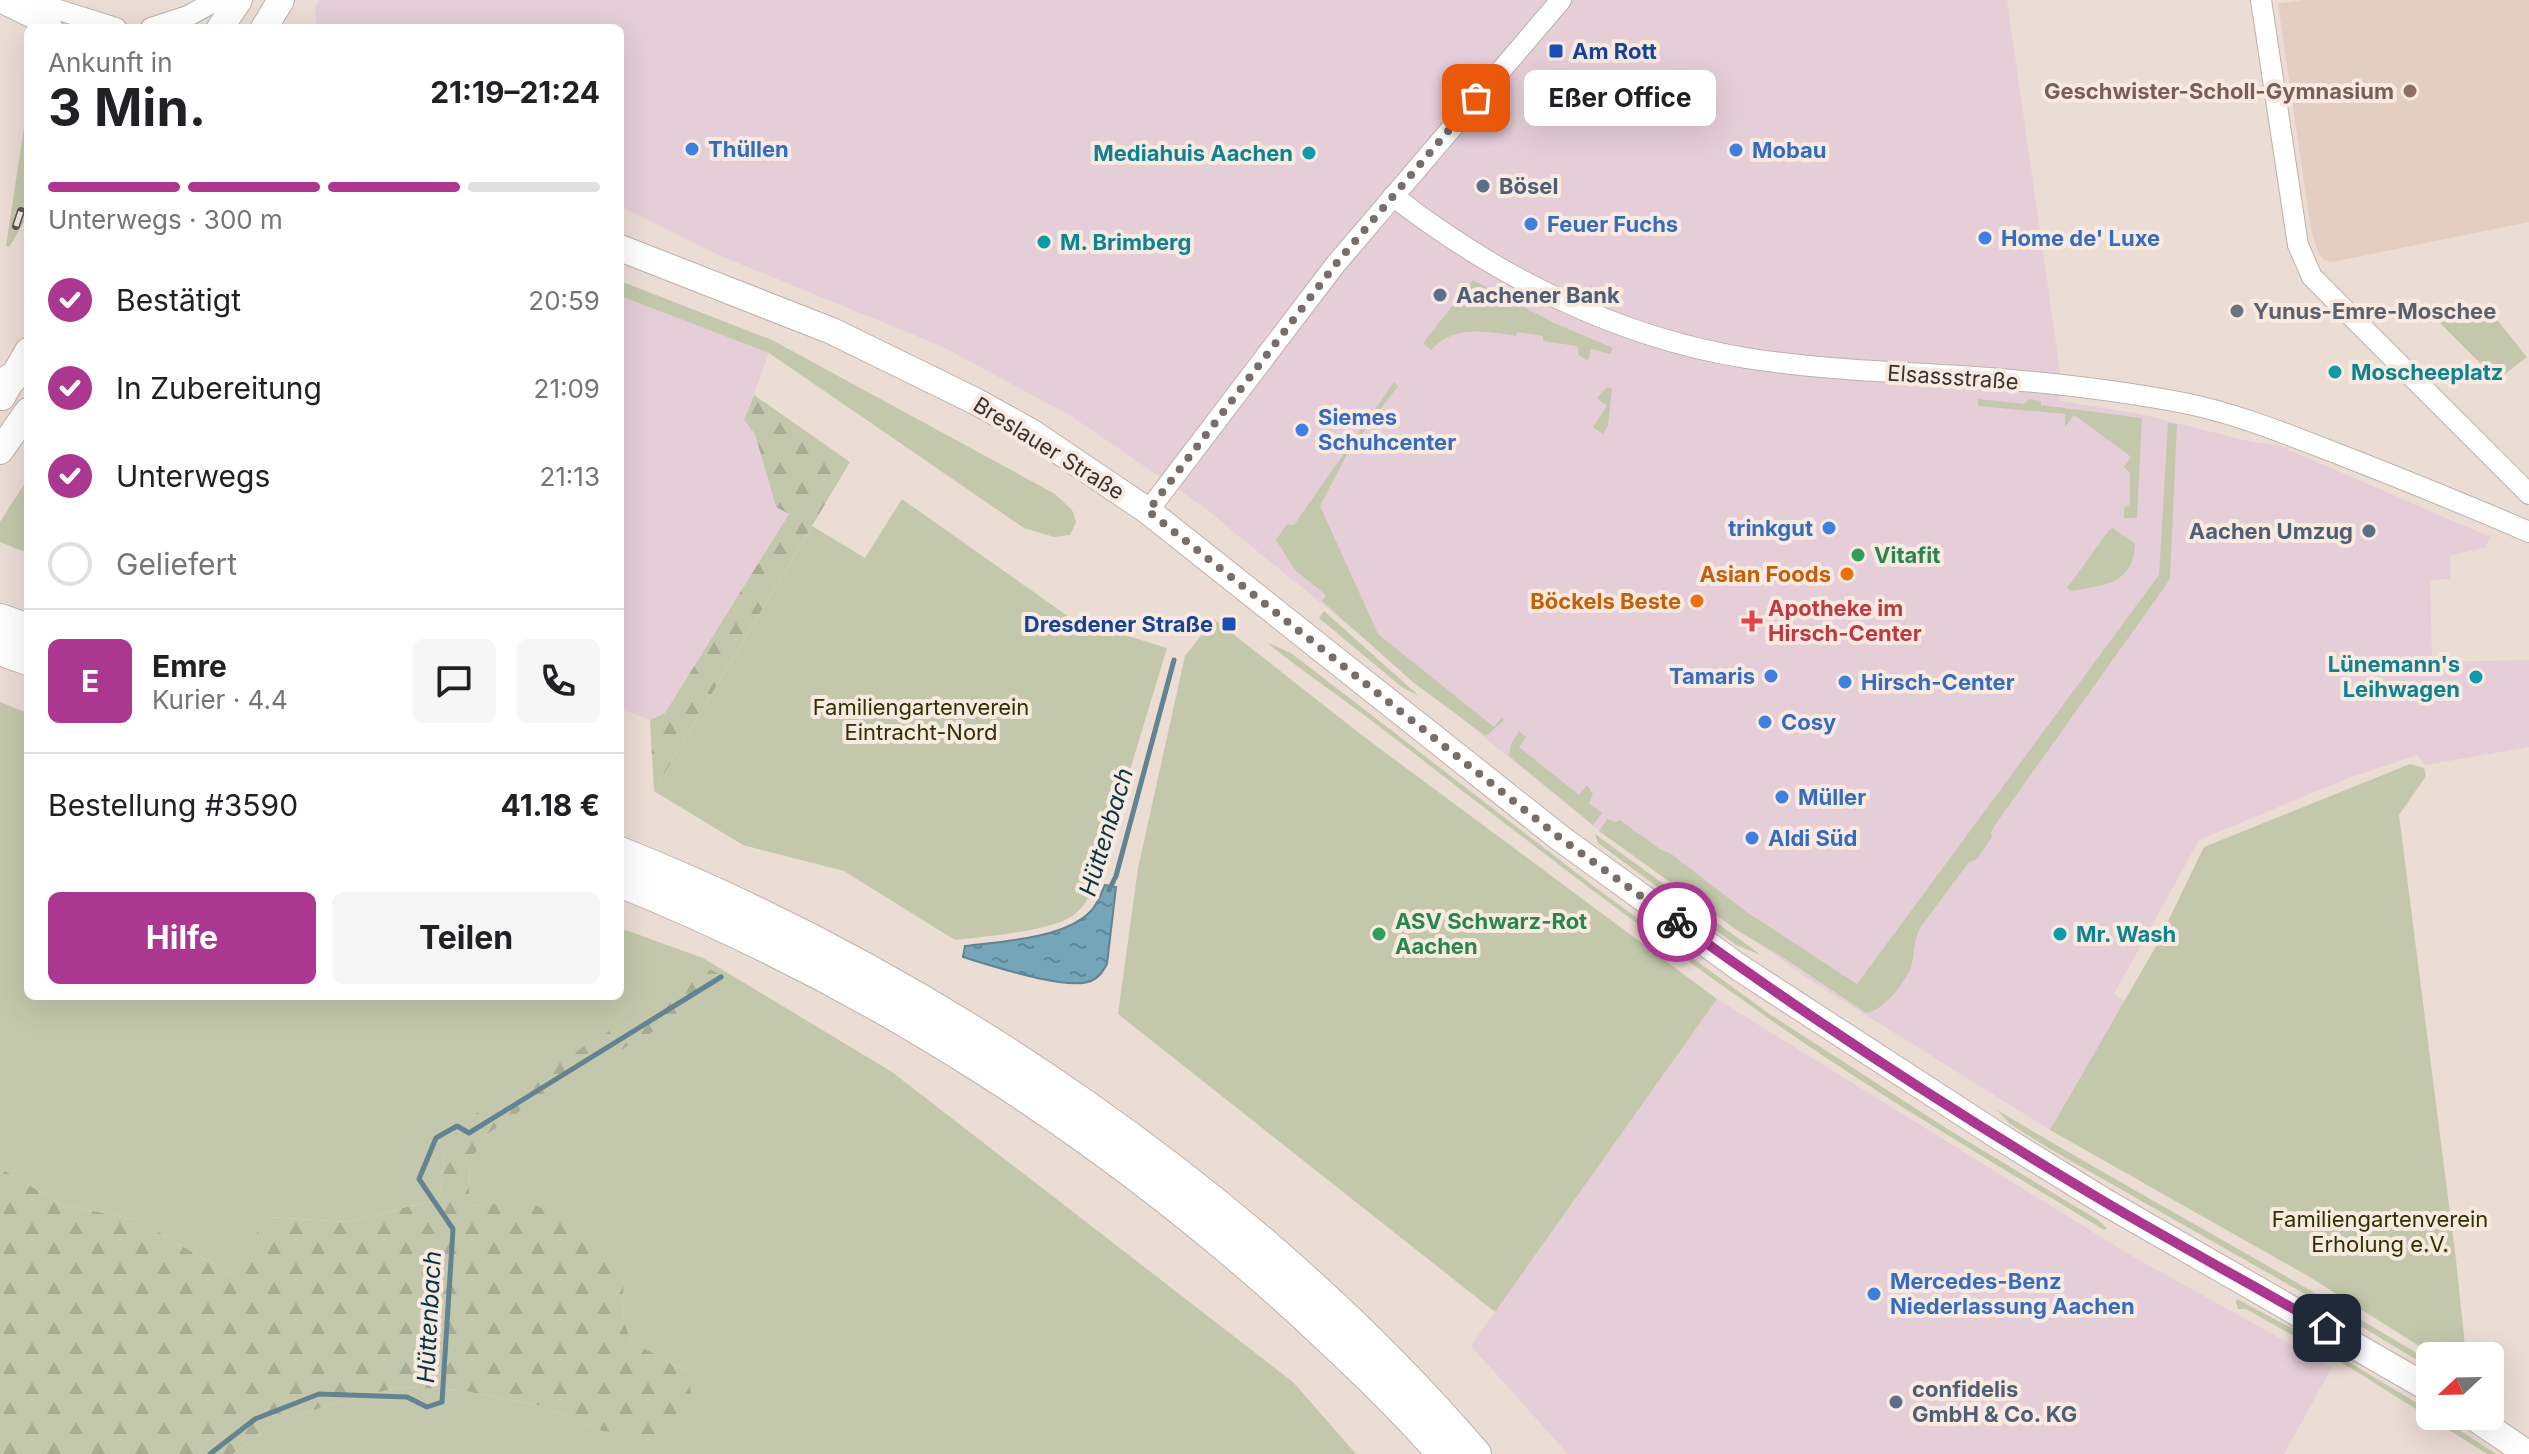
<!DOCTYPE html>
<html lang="de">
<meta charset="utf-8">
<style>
:root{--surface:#fff;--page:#f6f6f6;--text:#202124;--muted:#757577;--line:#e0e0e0;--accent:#ab3791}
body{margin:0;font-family:Inter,sans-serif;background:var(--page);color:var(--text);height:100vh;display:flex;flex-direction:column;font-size:30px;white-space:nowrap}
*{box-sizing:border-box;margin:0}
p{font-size:26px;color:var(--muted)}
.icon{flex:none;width:44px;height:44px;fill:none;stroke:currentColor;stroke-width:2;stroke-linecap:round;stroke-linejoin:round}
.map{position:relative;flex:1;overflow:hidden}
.side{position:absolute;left:24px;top:24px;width:600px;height:976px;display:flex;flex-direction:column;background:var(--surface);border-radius:12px;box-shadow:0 8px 32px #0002}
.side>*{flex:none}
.needle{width:52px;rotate:248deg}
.fabs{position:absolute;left:2416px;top:1342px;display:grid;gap:16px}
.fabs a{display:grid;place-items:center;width:88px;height:88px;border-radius:12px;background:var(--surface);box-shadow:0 8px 32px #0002;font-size:40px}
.pin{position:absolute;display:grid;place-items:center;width:68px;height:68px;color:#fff;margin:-34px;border-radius:16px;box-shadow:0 4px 12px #0006}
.courier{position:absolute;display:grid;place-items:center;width:80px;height:80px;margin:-40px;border:6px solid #ab3791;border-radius:50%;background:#fff;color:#222;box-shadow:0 2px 10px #0007}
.bubble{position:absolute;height:56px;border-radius:12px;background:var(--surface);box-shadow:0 8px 32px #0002;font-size:26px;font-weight:700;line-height:56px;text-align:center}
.headline em{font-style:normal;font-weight:700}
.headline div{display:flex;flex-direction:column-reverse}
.headline{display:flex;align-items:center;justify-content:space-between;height:136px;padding:0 24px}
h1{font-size:52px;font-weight:700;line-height:60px}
.bar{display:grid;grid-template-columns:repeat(4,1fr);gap:12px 8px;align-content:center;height:96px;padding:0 24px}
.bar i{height:10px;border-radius:6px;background:var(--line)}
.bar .selected{background:var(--accent)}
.bar p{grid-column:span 4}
.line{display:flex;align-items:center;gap:20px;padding:0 24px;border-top:2px solid var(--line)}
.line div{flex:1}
.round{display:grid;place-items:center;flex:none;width:84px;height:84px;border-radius:12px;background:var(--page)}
ol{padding:0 24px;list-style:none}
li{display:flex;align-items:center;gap:24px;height:88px}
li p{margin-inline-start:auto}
li .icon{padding:8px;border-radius:50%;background:var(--accent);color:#fff;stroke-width:4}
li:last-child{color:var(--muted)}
li i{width:44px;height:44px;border:4px solid var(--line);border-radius:50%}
.action{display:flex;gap:16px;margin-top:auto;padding:16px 24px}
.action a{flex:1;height:92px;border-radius:12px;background:var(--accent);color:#fff;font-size:32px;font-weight:700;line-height:92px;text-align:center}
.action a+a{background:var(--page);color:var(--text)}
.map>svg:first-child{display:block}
</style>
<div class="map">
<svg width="2529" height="1454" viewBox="0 0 2529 1454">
<defs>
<pattern id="forest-firs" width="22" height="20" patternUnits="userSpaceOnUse" patternTransform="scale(2)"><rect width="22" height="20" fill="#c3c8ac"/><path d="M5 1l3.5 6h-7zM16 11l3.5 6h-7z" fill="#a8ac94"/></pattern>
<pattern id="water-ripples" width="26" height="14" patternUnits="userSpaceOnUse" patternTransform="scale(2)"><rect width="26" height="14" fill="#74a5b8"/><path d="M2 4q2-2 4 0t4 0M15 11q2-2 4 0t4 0" fill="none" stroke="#608796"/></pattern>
</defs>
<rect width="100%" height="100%" fill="#ebdcd4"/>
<!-- commercial -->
<g fill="#e6ced8">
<polygon points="319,0 2007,0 2060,371 2060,401 2140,414 2252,442 2278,445 2490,537 2486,547 2450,556 2451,579 2430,580 2432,662 2529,660 2529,747 2425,765 2417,755 2346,779 2199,840 2114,994 2125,1001 2050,1130 1813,982 1593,826 1201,505 1071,416 943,347 716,254 620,206 620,28 317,28 315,7"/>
<polygon points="620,296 769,353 744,420 755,433 776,507 789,514 665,713 650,720 620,709"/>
<polygon points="1717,999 2130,1255 2332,1367 2284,1454 1568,1454 1471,1346"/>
</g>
<!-- built -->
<polygon fill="#e4cec2" points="2302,0 2529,0 2529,222 2332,262 2324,260 2318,253 2311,230 2278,4"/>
<!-- green -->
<g fill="#c3c8ac">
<polygon points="26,114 28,114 28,215 9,247 6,246"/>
<path d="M1473,280L1552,322L1613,348L1610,354L1591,349L1588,361L1579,355L1577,346L1543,341V336L1517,332L1516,336C1485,331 1454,325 1431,350L1423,343Z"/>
<polygon points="620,281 772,340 1055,494 1072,510 1076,522 1070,535 1054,537 1024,528 769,353 620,296"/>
<polygon points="2489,310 2527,357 2497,380 2438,321"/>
<polygon points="1394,382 1398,386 1347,454 1320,506 1378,634 1494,727 1502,717 1504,720 1486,736 1414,683 1322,601 1326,595 1295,570 1276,540 1287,524 1294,525"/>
<polygon points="1607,387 1612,389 1608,426 1603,434 1593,427 1607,406 1597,398"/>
<polygon points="1978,399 2025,404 2028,399 2041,401 2041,405 2142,418 2137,518 2124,518 2124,508 2130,504 2130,473 2124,467 2131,457 2126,453 2074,415 2065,427 2065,414 1978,406"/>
<path d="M2168,423L2177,424L2170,577L2166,585L1995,825L1991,832L1992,837L1977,859L1969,862L1920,928C1913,942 1915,954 1911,967C1905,983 1883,1011 1866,1013L1781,956L1738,931L1599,831L1607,819L1616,822L1620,820L1661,850L1670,853L1748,913L1857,984L2159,575Z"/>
<polygon points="28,478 28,553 0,542 0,522"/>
<path d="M902,499L1072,619L1167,648L1096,882C1091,893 1086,905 1076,913C1054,932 986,936 955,940L844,871L743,845L654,791L812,526L865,558Z"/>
<path d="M2113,528L2135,544C2133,585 2104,585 2071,591L2067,588L2110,529Z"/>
<polygon points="1324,611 1419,696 1403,688 1319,618"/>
<polygon points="1214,619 1363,736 1717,999 1495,1312 1118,1014 1138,868 1185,656"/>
<path d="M1266,642L1291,653L1600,891L1771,1015L1949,1130L2098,1220L2107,1228L2104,1230C2013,1174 1920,1120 1831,1061C1683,962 1543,853 1402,744C1358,709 1310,677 1266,642Z"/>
<polygon points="0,702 28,713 28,996 620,996 620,928 703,958 892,1072 1293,1382 1356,1454 233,1454 271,1426 325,1406 400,1387 460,1390 543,1406 602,1431 687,1372 631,1341 622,1315 624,1283 526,1201 469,1206 470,1162 486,1135 531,1102 736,983 445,1152 439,1199 348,1222 267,1217 233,1276 138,1220 63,1205 0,1168"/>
<polygon points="1519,731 1526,737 1519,747 1579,795 1587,785 1593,794 1589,803 1602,813 1593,825 1509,756 1511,744"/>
<polygon points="2410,764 2424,768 2426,776 2399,815 2456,1260 2466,1356 2435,1356 2308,1276 2050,1130 2155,948 2204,847"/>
<polygon points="1595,834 1761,955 1736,945 1598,843"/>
<path d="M1997,1110C2140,1196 2287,1274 2430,1361V1368L2349,1319L2050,1149L2010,1124Z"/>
<polygon points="2237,1299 2299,1332 2430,1411 2430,1416 2438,1416 2496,1454 2487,1454 2354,1370 2246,1309 2238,1309 2236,1302"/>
</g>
<!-- forest -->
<g fill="url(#forest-firs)">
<polygon points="754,395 850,462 654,791 650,720 665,713 789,514 776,507 755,434 744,420"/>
<polygon points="709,969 736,983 532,1102 486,1135 470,1162 469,1206 526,1200 607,1242 624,1283 622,1315 631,1341 687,1372 697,1421 652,1435 602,1431 543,1406 460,1390 400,1387 325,1406 271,1426 233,1454 0,1454 0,1168 63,1205 138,1220 233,1276 266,1217 348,1222 439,1199 445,1152 461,1123"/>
</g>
<!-- water -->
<path fill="url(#water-ripples)" stroke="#62838f" stroke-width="2" d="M1105,885L1116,887L1107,964C1103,971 1099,978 1091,981C1066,991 990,965 963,957L965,946C1002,941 1063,939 1090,912C1097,906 1101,893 1105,885Z"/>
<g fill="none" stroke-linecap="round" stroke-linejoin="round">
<!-- stream -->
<g stroke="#62838f" stroke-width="5">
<polyline points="1109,890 1116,876 1174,660"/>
<polyline points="210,1454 255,1419 319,1394 407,1397 427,1407 442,1402 453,1229 419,1179 436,1138 457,1126 469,1133 721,977"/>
</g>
<defs>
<g id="minor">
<polyline points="27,0 116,28"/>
<polyline points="2261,0 2298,245 2312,277 2529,494"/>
<polyline points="0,2 53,28"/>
<polyline points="151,28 188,16 217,0"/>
<path d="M1393,196C1496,276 1616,337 1746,358C1821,370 1899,372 1975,377C2044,382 2116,390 2184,403C2234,413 2281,432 2328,450C2395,476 2462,503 2529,532"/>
<polyline points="1148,511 1335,265 1561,0"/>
</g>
<g id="major">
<polyline points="220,28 239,0"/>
<polyline points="264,28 281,0"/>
<polyline points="620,248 832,331 977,402 1031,432 1148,511 1560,838 1740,968 2000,1137 2105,1202 2430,1389"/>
<polyline points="2,397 28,351"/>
<polyline points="0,451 28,411"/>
<polyline points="2472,1416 2528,1454"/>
</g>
<g id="highway">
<polyline points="0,386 12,378"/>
<polyline points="0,619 28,629"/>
<polyline points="0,650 28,660"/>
<path d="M620,852C936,978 1254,1196 1476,1454"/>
<path d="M620,882C870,983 1102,1131 1301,1313C1349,1358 1399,1404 1442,1454"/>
</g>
</defs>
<!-- minor casing -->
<use href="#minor" stroke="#bfb1a9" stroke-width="22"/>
<!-- major casing -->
<use href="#major" stroke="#bfb1a9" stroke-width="28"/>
<!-- highway casing -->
<use href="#highway" stroke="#bfb1a9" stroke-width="32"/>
<!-- minor -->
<use href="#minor" stroke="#fff" stroke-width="20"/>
<!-- major -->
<use href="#major" stroke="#fff" stroke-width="26"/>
<!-- highway -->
<use href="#highway" stroke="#fff" stroke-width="30"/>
<defs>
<polyline id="rail" points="16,226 21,211"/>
</defs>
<!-- rail casing -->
<use href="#rail" stroke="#5b534f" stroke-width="8"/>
<!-- rail -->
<use href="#rail" stroke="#f8e9e1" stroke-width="5" stroke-dasharray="15" stroke-linecap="butt"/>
</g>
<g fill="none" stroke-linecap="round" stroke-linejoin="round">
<!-- done -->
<polyline stroke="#776e69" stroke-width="8" stroke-dasharray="0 14.4" points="1476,98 1335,265 1148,511 1560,838 1677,922"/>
<!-- route -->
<path stroke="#ab3791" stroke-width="10" d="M1677,922C1815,1022 1958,1115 2105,1202C2178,1245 2253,1285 2327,1328"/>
</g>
<!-- markers -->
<g fill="#1a4fb4" stroke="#f8e9e1" stroke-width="3">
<rect x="1548" y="43" width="16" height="16" rx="4"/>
<rect x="1221" y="616" width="16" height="16" rx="4"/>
</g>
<circle fill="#8d6e63" stroke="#f8e9e1" stroke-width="3" cx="2410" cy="91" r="8"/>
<g fill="#3f7fe0" stroke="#f8e9e1" stroke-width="3">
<circle cx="692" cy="149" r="8"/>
<circle cx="1736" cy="150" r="8"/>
<circle cx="1531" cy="224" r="8"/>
<circle cx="1985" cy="238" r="8"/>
<circle cx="1302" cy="430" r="8"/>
<circle cx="1829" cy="528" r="8"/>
<circle cx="1771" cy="676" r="8"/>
<circle cx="1845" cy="682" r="8"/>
<circle cx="1765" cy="722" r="8"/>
<circle cx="1782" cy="797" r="8"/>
<circle cx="1752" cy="838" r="8"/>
<circle cx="1874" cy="1294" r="8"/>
</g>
<g fill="#0f9aa8" stroke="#f8e9e1" stroke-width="3">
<circle cx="1309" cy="153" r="8"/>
<circle cx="1044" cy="242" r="8"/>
<circle cx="2335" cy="372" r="8"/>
<circle cx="2476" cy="677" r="8"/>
<circle cx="2060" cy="934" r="8"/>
</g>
<g fill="#5c6f8a" stroke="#f8e9e1" stroke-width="3">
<circle cx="1483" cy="186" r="8"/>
<circle cx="1440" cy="295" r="8"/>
<circle cx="2369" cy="531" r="8"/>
<circle cx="1896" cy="1402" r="8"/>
</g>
<circle fill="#6b7280" stroke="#f8e9e1" stroke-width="3" cx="2237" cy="311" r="8"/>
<g fill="#2e9e5b" stroke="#f8e9e1" stroke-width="3">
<circle cx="1858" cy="555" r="8"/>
<circle cx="1379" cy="934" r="8"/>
</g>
<g fill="#e8710a" stroke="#f8e9e1" stroke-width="3">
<circle cx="1847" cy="574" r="8"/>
<circle cx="1697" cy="601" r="8"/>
</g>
<path fill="#e0444e" stroke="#f8e9e1" stroke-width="3" d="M1748 609h8v8h8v8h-8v8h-8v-8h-8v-8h8z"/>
<g text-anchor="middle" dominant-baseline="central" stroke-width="8" stroke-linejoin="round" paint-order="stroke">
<!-- transit labels -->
<g font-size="22" font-weight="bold" fill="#164399" stroke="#f8e9e1" text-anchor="start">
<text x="1572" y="51">Am Rott</text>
<text x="1213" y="624" text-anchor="end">Dresdener Straße</text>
</g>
<!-- education labels -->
<g font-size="22" font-weight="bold" fill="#785e54" stroke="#f8e9e1" text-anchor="end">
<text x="2394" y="91">Geschwister-Scholl-Gymnasium</text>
</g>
<!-- shop labels -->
<g font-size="22" font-weight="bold" fill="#366cbe" stroke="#f8e9e1" text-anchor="start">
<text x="708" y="149">Thüllen</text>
<text x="1752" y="150">Mobau</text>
<text x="1547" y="224">Feuer Fuchs</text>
<text x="2001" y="238">Home de' Luxe</text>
<text x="1318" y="417">Siemes<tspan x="1318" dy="25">Schuhcenter</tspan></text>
<text x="1813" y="528" text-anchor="end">trinkgut</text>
<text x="1755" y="676" text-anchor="end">Tamaris</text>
<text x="1861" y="682">Hirsch-Center</text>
<text x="1781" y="722">Cosy</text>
<text x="1798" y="797">Müller</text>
<text x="1768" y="838">Aldi Süd</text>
<text x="1890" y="1281">Mercedes-Benz<tspan x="1890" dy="25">Niederlassung Aachen</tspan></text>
</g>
<!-- culture labels -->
<g font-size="22" font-weight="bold" fill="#0d838f" stroke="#f8e9e1" text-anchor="start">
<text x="1293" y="153" text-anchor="end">Mediahuis Aachen</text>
<text x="1060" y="242">M. Brimberg</text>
<text x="2351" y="372">Moscheeplatz</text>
<text x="2460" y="664" text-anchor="end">Lünemann's<tspan x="2460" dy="25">Leihwagen</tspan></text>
<text x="2076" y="934">Mr. Wash</text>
</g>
<!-- service labels -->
<g font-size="22" font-weight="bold" fill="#4e5e75" stroke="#f8e9e1" text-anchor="start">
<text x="1499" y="186">Bösel</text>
<text x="1456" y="295">Aachener Bank</text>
<text x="2353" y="531" text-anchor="end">Aachen Umzug</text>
<text x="1912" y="1389">confidelis<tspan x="1912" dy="25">GmbH &amp; Co. KG</tspan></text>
</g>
<!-- worship labels -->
<g font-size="22" font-weight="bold" fill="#5b616d" stroke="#f8e9e1" text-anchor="start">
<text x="2253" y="311">Yunus-Emre-Moschee</text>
</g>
<!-- street labels -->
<g font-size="22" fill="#393330" stroke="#f8e9e1">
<text transform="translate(1953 377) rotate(4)">Elsassstraße</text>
<text transform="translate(1049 448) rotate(32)">Breslauer Straße</text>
</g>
<!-- leisure labels -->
<g font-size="22" font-weight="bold" fill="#27864d" stroke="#f8e9e1" text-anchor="start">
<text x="1874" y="555">Vitafit</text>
<text x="1395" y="921">ASV Schwarz-Rot<tspan x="1395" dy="25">Aachen</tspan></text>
</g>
<!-- food labels -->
<g font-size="22" font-weight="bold" fill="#c56008" stroke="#f8e9e1" text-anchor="end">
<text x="1831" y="574">Asian Foods</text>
<text x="1681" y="601">Böckels Beste</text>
</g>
<!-- health labels -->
<g font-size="22" font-weight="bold" fill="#be3a42" stroke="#f8e9e1" text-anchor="start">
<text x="1768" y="608">Apotheke im<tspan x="1768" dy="25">Hirsch-Center</tspan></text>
</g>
<!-- park labels -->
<g font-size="22" fill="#2f3200" stroke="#f8e9e1">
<text x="921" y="707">Familiengartenverein<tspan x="921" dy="25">Eintracht-Nord</tspan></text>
<text x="2380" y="1219">Familiengartenverein<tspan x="2380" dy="25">Erholung e.V.</tspan></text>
</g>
<!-- water labels -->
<g font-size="24" font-style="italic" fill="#063544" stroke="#f8e9e1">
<text transform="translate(1106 832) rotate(-73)">Hüttenbach</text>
<text transform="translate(429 1317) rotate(-87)">Hüttenbach</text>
</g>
</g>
</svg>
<div class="fabs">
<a><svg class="needle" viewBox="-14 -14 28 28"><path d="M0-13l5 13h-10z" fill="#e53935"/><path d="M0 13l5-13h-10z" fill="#757577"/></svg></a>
</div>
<div class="pin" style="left:1476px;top:98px;background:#ea580c"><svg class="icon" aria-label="bag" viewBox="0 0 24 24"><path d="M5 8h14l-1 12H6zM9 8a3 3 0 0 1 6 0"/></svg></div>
<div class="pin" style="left:2327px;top:1328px;background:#1f2937"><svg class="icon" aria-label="home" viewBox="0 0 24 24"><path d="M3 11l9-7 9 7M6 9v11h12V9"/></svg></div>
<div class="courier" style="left:1677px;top:922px"><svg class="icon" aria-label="bike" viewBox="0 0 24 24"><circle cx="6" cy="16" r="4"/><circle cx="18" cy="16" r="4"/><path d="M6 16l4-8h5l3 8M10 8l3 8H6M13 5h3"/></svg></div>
<div class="bubble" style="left:1524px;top:70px;width:192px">Eßer Office</div>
<section class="side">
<div class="headline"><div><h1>3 Min.</h1><p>Ankunft in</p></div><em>21:19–21:24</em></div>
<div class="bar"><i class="selected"></i><i class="selected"></i><i class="selected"></i><i></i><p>Unterwegs · 300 m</p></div>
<ol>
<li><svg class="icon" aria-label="check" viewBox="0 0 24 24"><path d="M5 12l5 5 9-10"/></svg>Bestätigt<p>20:59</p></li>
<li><svg class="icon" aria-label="check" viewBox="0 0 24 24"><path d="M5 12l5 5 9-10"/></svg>In Zubereitung<p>21:09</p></li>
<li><svg class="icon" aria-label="check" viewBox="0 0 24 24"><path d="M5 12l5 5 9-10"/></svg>Unterwegs<p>21:13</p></li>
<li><i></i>Geliefert</li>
</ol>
<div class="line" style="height:144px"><b class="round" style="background:var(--accent);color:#fff">E</b><div><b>Emre</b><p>Kurier · 4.4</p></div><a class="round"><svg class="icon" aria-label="chat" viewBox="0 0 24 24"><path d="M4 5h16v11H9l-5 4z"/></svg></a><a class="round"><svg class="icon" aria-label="phone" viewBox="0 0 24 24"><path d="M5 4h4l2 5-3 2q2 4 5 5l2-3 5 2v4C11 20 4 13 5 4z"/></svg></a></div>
<div class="line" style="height:104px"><div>Bestellung #3590</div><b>41.18 €</b></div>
<div class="action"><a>Hilfe</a><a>Teilen</a></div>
</section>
</div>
